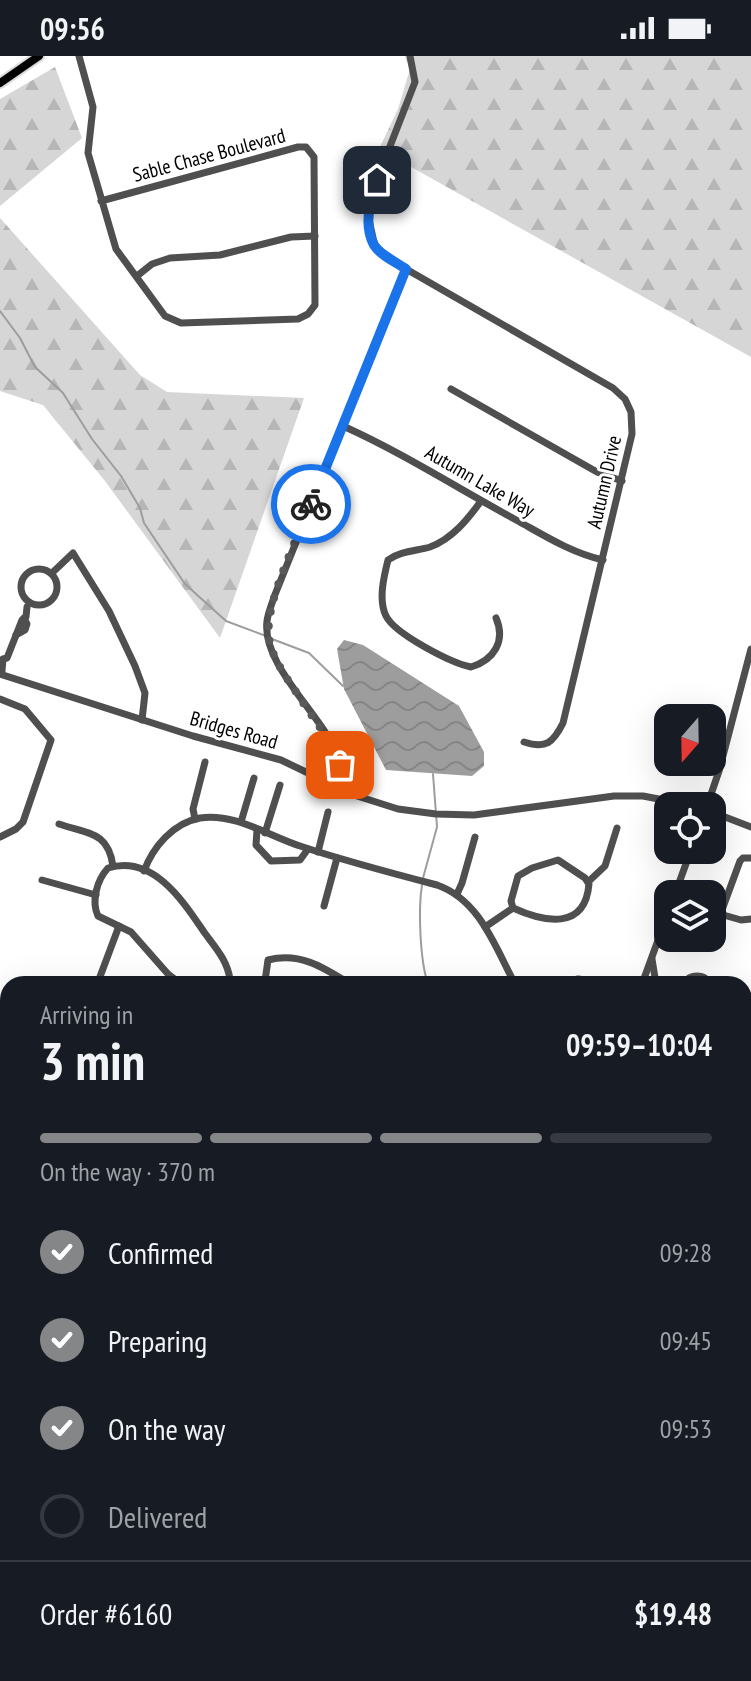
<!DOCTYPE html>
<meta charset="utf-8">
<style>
:root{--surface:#171b24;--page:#20242c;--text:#f1f3f6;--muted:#9ea1a6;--line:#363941;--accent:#858687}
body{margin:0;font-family:"PT Sans Narrow",sans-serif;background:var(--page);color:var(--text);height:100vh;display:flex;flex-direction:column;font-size:30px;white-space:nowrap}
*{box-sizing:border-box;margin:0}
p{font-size:26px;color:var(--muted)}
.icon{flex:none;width:44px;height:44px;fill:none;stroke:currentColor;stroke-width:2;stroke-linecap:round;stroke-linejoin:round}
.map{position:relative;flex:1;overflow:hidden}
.drawer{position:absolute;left:0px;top:920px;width:752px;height:706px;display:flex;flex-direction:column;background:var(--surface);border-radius:24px 24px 0 0;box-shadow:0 8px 32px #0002}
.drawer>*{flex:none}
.needle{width:52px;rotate:200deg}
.tools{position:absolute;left:654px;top:648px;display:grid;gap:16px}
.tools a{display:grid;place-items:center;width:72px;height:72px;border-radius:16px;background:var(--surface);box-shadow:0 8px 32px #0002;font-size:40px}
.pin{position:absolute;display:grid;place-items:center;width:68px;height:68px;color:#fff;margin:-34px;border-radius:16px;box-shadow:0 4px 12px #0006}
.courier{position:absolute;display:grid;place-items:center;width:80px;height:80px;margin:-40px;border:6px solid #1a73e8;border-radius:50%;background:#fff;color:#222;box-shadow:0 2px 10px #0007}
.headline em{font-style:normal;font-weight:800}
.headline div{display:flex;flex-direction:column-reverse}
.headline{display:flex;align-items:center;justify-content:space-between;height:136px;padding:0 40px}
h1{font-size:52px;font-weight:800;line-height:60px}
.bar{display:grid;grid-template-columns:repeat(4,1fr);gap:12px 8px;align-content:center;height:96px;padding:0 40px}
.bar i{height:10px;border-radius:6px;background:var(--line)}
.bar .active{background:var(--accent)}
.bar p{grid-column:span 4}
.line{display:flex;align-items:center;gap:20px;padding:0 40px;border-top:2px solid var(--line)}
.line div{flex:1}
ol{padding:0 40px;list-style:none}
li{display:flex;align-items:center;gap:24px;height:88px}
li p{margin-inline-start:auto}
li .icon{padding:8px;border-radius:50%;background:var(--accent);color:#fff;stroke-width:4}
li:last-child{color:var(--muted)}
li i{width:44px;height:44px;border:4px solid var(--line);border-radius:50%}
.status{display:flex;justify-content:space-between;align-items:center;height:56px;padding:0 40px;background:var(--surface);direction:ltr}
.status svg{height:22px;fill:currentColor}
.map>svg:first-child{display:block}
</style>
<div class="status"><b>09:56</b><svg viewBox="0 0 49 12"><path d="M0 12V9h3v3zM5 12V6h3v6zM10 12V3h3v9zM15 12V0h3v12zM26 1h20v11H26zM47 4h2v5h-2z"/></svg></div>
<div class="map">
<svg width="751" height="1625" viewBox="0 0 751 1625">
<defs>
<pattern id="forest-firs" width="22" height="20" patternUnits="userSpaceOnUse" patternTransform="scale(2)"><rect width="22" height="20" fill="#d6d6d6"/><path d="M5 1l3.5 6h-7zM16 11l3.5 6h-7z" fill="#b6b6b6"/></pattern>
<pattern id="wetland-marsh" width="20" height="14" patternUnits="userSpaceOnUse" patternTransform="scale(2)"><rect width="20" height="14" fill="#d6d6d6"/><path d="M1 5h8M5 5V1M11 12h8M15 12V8" fill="none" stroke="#b6b6b6"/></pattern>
<pattern id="water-waves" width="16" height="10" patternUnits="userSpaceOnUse" patternTransform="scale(2)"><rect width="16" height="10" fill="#9d9d9d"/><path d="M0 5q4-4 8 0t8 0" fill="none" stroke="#858585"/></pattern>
</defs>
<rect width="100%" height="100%" fill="#fff"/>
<!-- forest -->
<g fill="url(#forest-firs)">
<polygon points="405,0 751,0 751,301 379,93 398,53 410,13"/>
<polygon points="55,11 82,82 0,150 0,43"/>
<polygon points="0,162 140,319 167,336 304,342 220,582 105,425 43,349 0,335"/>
<polygon points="751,1129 751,1186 744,1187 744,1131"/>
</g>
<!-- wetland -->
<g fill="url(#wetland-marsh)">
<polygon points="751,1018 751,1129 744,1131 744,1022"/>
<polygon points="45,1618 142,1618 136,1625 37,1625"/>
</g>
<!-- water -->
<polygon fill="url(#water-waves)" points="344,584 363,589 459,650 484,696 484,710 472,720 386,714 344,633 337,593"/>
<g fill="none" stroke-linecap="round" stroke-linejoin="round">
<!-- stream -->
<g stroke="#9d9d9d" stroke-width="2">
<polyline points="0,255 20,282 35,311 63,337 92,383 121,420 140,452 144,467 185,528 226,565 266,580"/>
<polyline points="272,583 309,597 343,630"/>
<polyline points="423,822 437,771 433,718"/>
<path d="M422,829C418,853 420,905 428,928"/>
<polyline points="744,1096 751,1093"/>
<polyline points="99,1622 100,1625"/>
</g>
<defs>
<g id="major">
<polyline points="0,27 39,0"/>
<polyline points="0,1456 8,1466"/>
<polyline points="0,1476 8,1486"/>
<polyline points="112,1618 117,1625"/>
<polyline points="129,1618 134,1625"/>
</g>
</defs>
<!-- major casing -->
<use href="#major" stroke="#dbdbdb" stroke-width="12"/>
<!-- minor -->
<g stroke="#4f4f4f" stroke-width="7">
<polyline points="79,0 93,51 88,97 116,193 165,260 181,267 298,263 308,258 315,249 314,101 306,91 298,91 101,145"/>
<path d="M410,0L415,26L371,139L368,159L375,191L406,213L613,332L625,343L631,356L632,378L563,667C553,687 546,693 524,686"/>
<polyline points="137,220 152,208 170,202 220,199 291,181 315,180"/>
<polyline points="451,333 597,416 622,425"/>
<path d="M343,370C403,397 459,433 518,465C545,480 572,497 603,504"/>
<path d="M481,445C468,463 452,483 430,491C416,495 400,495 388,504C384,520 378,544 386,560C395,578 451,607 471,611C494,604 506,585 496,562"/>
<circle cx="39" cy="531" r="18"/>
<polyline points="52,517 73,497 109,555 135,610 145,637 142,664"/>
<polyline points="16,579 25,574 27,568 24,562"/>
<polyline points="2,615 3,603 7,602 22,564 26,561 27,551"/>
<polyline points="0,618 193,680 281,704 354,739 398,753 436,758 474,759 614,740 643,740 695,750"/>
<polyline points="0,643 25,653 51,684 23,766 16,773 0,781"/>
<path d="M337,732C338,724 341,715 340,707C330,665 261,612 267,565C268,557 272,548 274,541L406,213"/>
<polyline points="707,750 719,715 751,593"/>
<polyline points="712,756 751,771"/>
<polyline points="195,763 193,753 205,706"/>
<polyline points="241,766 254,722"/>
<path d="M59,768C88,778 108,775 113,810"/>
<polyline points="257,774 256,789 271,805 300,804 308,793"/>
<polyline points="265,777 280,729"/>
<polyline points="318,796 328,756"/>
<path d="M558,804L585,822L589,828C585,875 544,866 513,852L511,845L518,820L532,812Z"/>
<path d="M144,815C153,791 173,767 200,762C235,757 267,779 300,790C345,805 391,817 437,829C480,844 495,891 515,928"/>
<polyline points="42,824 96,839"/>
<polyline points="588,826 605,810 617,772"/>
<polyline points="457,838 462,827 475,781"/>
<polyline points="675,838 691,794"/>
<polyline points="324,850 337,802"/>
<polyline points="720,858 741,864 751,863"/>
<polyline points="485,871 513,852"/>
<polyline points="712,881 740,805 743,802 751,802"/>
<polyline points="652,903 656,928"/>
<path d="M265,925L268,904C300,896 323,911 350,928"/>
<polyline points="98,926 119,870"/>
<path d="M181,928L168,918L131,876L98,860C91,845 97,824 108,812C153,798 183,845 204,876C215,891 228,905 230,924"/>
<polyline points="211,928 234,924 296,928"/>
<polyline points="559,928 578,923 616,928"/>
<polyline points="642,928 668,857"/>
<path d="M686,928L689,922C697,918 706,920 710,928"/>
<polyline points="0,954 8,957"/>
<polyline points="744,970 751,978"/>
<polyline points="744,1002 751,996"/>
<polyline points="0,1007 8,998"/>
<polyline points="0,1136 8,1128"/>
<polyline points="744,1193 751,1192"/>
<polyline points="0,1375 8,1385"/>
<polyline points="0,1443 8,1434"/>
<polyline points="616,1625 621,1618"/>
<polyline points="691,1625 695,1618"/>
</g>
<!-- major -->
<use href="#major" stroke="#000" stroke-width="8"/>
</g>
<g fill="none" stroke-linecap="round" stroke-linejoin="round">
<!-- done -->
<path stroke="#595959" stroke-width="8" stroke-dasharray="0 14.4" d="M311,448C298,482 261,552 270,587C274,604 286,621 296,636C311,660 330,682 340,709"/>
<!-- route -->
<path stroke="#1a73e8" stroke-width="10" d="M311,448L406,213C396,206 380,199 374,189C363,169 370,143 377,124"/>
</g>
<g text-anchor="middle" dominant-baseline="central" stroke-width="6" stroke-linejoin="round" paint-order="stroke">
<!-- street labels -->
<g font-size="20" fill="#000" stroke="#fff">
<text transform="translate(209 99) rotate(-15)">Sable Chase Boulevard</text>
<text transform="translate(480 425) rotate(30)">Autumn Lake Way</text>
<text transform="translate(604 426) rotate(-77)">Autumn Drive</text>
<text transform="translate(234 674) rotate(16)">Bridges Road</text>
</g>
</g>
</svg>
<div class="tools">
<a><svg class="needle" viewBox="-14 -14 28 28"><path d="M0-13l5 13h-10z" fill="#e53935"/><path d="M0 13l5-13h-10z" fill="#9ea1a6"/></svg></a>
<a><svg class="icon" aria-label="locate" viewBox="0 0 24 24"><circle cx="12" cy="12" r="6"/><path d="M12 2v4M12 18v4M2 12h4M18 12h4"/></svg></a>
<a><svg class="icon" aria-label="layers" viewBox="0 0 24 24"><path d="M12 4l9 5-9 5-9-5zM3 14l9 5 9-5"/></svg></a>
</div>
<div class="pin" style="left:340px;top:709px;background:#ea580c"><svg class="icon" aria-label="bag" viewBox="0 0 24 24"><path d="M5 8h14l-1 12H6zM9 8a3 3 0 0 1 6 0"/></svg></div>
<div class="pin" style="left:377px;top:124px;background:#1f2937"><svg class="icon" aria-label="home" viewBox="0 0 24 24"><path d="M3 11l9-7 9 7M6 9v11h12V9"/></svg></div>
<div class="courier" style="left:311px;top:448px"><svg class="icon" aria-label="bike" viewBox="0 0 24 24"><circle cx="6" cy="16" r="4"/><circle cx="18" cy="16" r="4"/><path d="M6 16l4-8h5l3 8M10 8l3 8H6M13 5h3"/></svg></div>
<section class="drawer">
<div class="headline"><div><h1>3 min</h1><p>Arriving in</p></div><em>09:59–10:04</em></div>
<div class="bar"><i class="active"></i><i class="active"></i><i class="active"></i><i></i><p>On the way · 370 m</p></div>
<ol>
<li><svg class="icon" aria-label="check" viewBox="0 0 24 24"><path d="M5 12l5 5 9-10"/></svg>Confirmed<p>09:28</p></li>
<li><svg class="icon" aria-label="check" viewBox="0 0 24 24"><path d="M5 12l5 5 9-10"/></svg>Preparing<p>09:45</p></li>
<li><svg class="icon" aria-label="check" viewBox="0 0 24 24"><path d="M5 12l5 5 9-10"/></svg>On the way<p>09:53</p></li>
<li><i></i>Delivered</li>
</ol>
<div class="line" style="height:104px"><div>Order #6160</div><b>$19.48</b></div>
</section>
</div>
